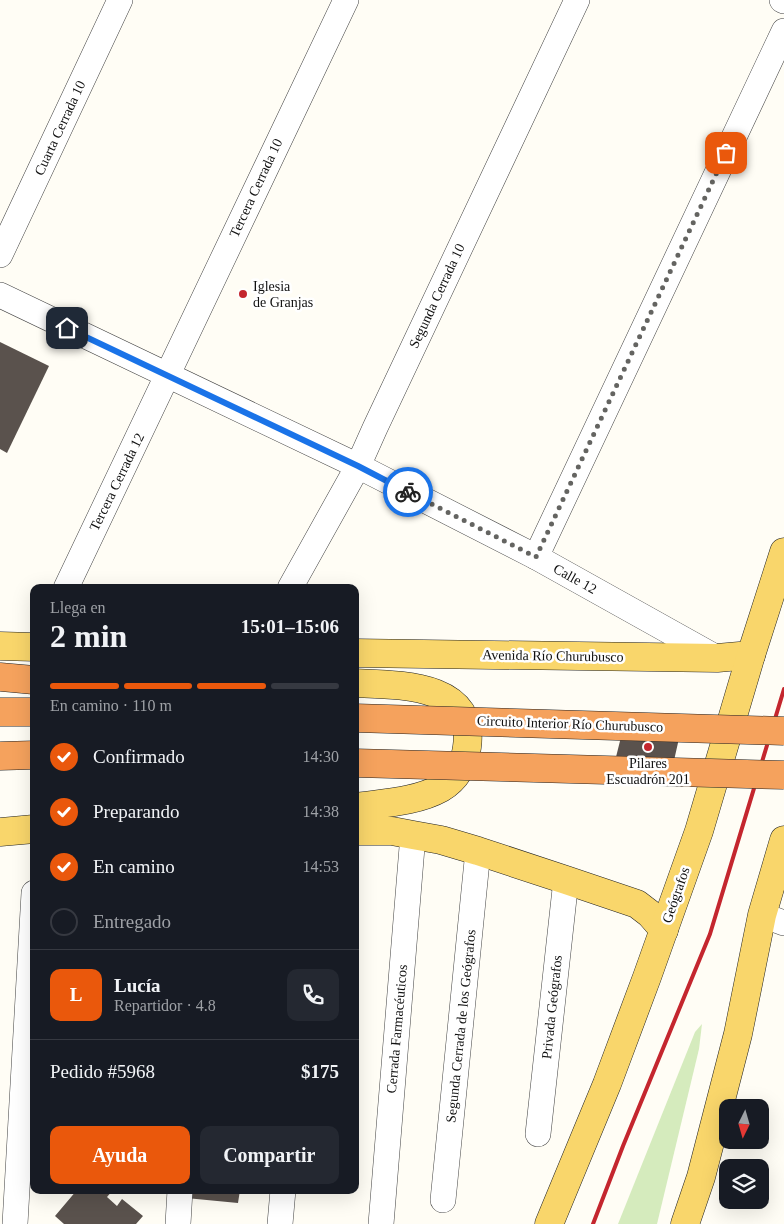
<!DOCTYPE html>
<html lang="es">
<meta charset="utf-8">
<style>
:root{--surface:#171b24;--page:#242831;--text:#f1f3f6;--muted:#9ea1a6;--line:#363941;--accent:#ea580c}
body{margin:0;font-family:Georgia,serif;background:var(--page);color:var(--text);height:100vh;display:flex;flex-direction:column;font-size:19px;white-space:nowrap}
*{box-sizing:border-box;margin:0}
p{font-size:16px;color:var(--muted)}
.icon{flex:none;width:28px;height:28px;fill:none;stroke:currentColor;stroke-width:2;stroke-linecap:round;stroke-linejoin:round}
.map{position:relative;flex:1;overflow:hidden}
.details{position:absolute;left:30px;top:584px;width:329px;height:610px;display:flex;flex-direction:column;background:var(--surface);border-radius:10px;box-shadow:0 5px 20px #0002}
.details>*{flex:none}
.needle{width:32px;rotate:185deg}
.fabs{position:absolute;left:719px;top:1099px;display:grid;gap:10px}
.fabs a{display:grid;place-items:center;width:50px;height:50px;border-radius:10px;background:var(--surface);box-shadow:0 5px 20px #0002;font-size:25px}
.pin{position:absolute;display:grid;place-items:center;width:42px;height:42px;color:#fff;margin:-21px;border-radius:10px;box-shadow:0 2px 8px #0006}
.courier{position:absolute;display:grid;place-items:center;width:50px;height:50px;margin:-25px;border:4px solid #1a73e8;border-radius:50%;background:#fff;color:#222;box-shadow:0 1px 6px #0007}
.overview em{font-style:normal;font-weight:700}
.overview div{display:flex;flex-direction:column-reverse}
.overview{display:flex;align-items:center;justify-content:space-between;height:85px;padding:0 20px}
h1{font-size:32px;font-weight:700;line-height:38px}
.bar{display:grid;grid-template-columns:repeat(4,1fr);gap:8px 5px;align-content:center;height:60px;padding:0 20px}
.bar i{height:6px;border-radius:4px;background:var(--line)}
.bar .on{background:var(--accent)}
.bar p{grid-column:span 4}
.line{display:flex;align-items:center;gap:12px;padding:0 20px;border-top:1px solid var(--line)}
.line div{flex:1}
.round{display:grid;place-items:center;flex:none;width:52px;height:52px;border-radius:10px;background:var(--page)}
ol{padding:0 20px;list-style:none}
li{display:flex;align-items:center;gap:15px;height:55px}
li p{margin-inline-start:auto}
li .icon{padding:5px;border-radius:50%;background:var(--accent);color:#fff;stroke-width:4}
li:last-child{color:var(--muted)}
li i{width:28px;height:28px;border:2px solid var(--line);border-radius:50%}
.action{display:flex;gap:10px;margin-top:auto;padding:10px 20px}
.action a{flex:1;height:58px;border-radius:10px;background:var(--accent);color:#fff;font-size:20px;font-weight:700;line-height:58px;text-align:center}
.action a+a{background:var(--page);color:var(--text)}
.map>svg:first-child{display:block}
</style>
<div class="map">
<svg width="784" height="1224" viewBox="0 0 784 1224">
<rect width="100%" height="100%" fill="#fffdf5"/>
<!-- green -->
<polygon fill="#d5ebbd" points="702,1024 699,1049 657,1224 618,1224 695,1032"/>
<!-- building -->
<g fill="#5a524d">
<polygon points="0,342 49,366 7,453 0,449"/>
<polygon points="682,725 673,765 654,761 648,786 611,777 623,729"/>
<polygon points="77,1190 113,1190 107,1197 117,1206 122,1199 143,1216 136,1224 64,1224 55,1216"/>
<polygon points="187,1190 240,1190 238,1203 186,1198"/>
</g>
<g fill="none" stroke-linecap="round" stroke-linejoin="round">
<defs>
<g id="minor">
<polyline points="782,0 784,1"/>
<polyline points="0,255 120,0"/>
<polyline points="0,295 358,466 536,557 717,658"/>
<polyline points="536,557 784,31"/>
<polyline points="66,588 346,0"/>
<polyline points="290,588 358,466 375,428 577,0"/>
<polyline points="762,915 784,923"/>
<polyline points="538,1134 566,880"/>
<polyline points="443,1200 478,851"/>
<polyline points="15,1224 34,893"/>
<polyline points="178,1224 180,1190"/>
<polyline points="280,1224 283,1190"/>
<polyline points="381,1224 413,835"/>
</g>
<g id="major">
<polyline points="0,646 34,647"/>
<polyline points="355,653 717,658 751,655"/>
<path d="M355,683C399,685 476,683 467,747C465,764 456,779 441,788C416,802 383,803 355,807"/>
<polyline points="355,831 392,831 413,835 441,840 478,851 566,880 637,904 650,914 664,930"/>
<polyline points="0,832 34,829"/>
<polyline points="549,1224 607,1084 647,977 699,831 751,655 784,552"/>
<polyline points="685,1224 701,1177 738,1034 762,915 784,840"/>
</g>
<g id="highway">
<polyline points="0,677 34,680"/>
<polyline points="0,712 34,712"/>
<polyline points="0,756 34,755"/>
</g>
</defs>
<!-- minor casing -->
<use href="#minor" stroke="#444" stroke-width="26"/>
<!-- major casing -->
<use href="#major" stroke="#222" stroke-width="29"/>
<!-- highway casing -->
<use href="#highway" stroke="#222" stroke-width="29"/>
<!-- minor -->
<use href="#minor" stroke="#fff" stroke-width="25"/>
<!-- major -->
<use href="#major" stroke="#f9d66b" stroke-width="28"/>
<!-- highway -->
<use href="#highway" stroke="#f5a25d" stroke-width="28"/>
<!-- rail -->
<polyline stroke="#c4262e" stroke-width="4" points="593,1224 623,1146 710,934 784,689"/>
<defs>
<g id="highway-bridge">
<polyline points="355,718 784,731"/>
<polyline points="355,763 784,775"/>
</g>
</defs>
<!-- highway-bridge casing -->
<use href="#highway-bridge" stroke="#222" stroke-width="29" stroke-linecap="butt"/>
<!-- highway-bridge -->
<use href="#highway-bridge" stroke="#f5a25d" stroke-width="28"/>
</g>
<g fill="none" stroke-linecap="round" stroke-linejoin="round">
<!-- done -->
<polyline stroke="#646461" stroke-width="5" stroke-dasharray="0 9" points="408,492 536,557 726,153"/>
<!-- route -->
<polyline stroke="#1a73e8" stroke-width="6" points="67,328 358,466 408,492"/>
</g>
<!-- markers -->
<g fill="#c4262e" stroke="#fff" stroke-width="2">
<circle cx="243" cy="294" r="5"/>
<circle cx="648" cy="747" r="5"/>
</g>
<g text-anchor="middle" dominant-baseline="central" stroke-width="5" stroke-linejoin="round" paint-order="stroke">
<!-- street labels -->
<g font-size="14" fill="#111" stroke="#fff">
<text transform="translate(60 128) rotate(-65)">Cuarta Cerrada 10</text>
<text transform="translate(256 188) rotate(-65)">Tercera Cerrada 10</text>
<text transform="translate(437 296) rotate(-65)">Segunda Cerrada 10</text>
<text transform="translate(117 482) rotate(-64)">Tercera Cerrada 12</text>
<text transform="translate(575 579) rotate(29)">Calle 12</text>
<text transform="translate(553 656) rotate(1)">Avenida Río Churubusco</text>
<text transform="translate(570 724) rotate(2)">Circuito Interior Río Churubusco</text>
<text transform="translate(676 895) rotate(-71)">Geógrafos</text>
<text transform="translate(552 1007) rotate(-84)">Privada Geógrafos</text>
<text transform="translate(461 1026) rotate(-84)">Segunda Cerrada de los Geógrafos</text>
<text transform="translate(397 1029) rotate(-85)">Cerrada Farmacéuticos</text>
</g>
<!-- poi labels -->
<g font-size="14" fill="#111" stroke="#fff" text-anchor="start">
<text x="253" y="286">Iglesia<tspan x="253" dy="16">de Granjas</tspan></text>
<text x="648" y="763" text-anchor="middle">Pilares<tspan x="648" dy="16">Escuadrón 201</tspan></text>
</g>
</g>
</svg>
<div class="fabs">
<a><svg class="needle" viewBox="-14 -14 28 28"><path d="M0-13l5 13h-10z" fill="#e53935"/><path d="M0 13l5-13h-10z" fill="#9ea1a6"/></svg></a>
<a><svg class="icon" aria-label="layers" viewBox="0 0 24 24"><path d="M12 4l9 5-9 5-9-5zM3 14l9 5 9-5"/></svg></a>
</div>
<div class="pin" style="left:726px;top:153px;background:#ea580c"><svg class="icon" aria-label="bag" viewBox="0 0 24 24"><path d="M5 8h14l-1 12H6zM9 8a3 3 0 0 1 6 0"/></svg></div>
<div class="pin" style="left:67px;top:328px;background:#1f2937"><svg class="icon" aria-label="home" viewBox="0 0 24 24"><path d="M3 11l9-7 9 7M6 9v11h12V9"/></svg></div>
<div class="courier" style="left:408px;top:492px"><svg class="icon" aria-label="bike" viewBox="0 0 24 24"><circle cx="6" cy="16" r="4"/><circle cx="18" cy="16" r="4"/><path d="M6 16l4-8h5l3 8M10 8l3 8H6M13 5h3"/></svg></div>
<section class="details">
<div class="overview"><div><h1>2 min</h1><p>Llega en</p></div><em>15:01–15:06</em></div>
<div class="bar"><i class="on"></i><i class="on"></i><i class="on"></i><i></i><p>En camino · 110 m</p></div>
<ol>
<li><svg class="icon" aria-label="check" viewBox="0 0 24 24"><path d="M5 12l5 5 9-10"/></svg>Confirmado<p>14:30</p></li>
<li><svg class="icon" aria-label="check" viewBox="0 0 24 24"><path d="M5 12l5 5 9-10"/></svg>Preparando<p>14:38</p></li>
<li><svg class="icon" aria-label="check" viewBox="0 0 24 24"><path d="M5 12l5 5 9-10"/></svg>En camino<p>14:53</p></li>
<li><i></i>Entregado</li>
</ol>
<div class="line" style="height:90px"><b class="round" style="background:var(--accent);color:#fff">L</b><div><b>Lucía</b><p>Repartidor · 4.8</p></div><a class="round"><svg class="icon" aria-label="phone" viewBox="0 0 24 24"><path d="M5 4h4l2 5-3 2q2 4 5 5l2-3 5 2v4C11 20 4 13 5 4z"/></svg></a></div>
<div class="line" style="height:65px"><div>Pedido #5968</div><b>$175</b></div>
<div class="action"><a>Ayuda</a><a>Compartir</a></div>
</section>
</div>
